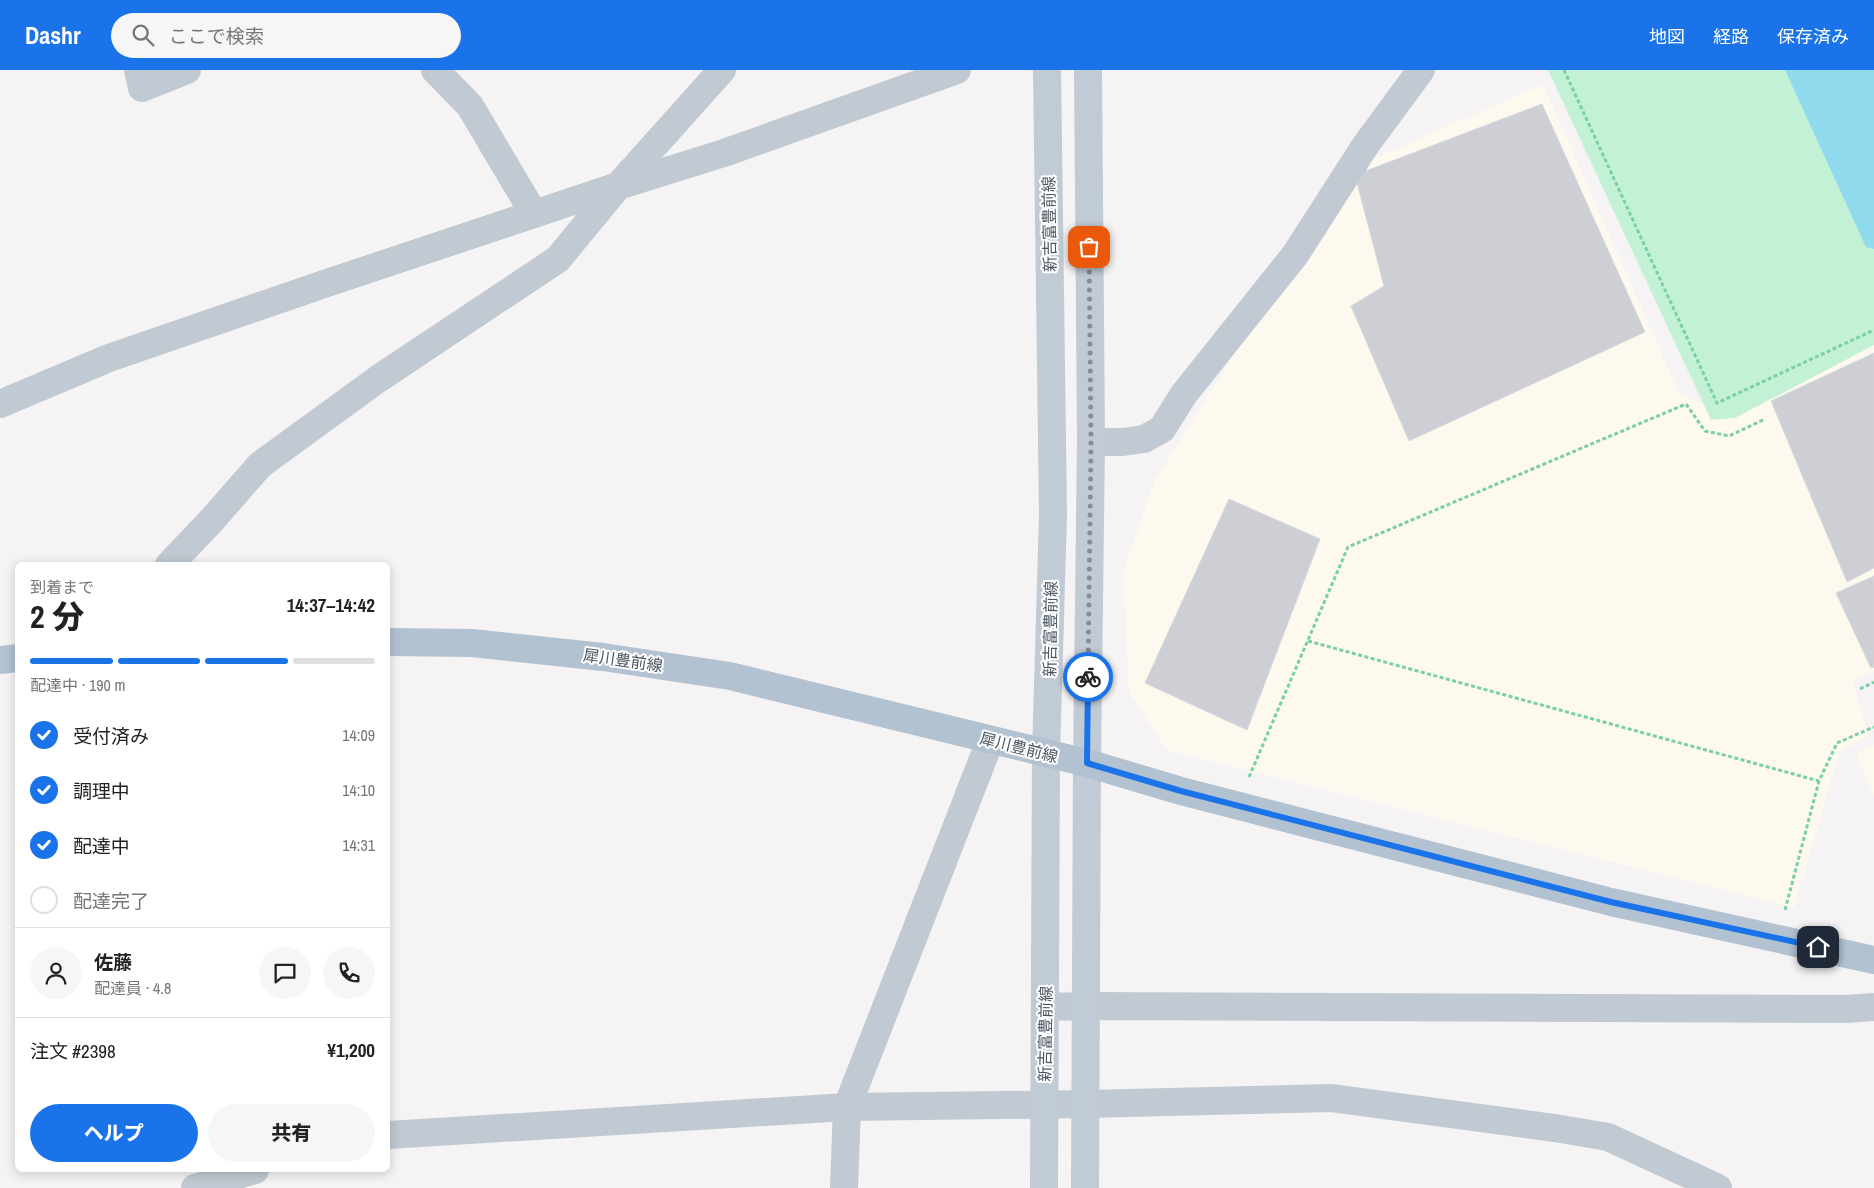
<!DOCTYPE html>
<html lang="ja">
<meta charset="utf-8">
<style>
:root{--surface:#fff;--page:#f6f6f6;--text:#222;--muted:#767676;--line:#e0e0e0;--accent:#1a73e8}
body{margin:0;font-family:"Archivo Narrow","Noto Sans JP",sans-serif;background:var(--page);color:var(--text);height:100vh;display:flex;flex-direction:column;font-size:19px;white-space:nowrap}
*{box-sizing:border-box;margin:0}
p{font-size:16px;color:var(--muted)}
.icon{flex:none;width:28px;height:28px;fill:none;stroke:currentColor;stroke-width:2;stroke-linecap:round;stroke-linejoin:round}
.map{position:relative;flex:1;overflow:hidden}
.panel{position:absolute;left:15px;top:492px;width:375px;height:610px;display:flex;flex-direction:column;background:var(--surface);border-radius:8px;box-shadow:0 2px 12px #0003}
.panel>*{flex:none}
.pin{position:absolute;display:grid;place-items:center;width:42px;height:42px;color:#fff;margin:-21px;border-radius:10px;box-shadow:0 2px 8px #0006}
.courier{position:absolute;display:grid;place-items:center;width:50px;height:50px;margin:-25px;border:4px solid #1a73e8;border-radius:50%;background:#fff;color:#222;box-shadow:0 1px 6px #0007}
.summary em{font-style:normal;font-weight:800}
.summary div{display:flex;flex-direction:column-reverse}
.summary{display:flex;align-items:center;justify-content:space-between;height:85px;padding:0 15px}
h1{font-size:32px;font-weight:800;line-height:38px}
.bar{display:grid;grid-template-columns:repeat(4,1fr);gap:8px 5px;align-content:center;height:60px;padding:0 15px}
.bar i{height:6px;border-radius:4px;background:var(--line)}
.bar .active{background:var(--accent)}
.bar p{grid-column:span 4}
.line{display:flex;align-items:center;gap:12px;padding:0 15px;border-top:1px solid var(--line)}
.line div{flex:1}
.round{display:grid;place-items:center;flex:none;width:52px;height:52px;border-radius:26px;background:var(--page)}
ol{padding:0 15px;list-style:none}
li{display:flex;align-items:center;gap:15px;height:55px}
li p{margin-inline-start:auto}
li .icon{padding:5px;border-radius:50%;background:var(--accent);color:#fff;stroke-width:4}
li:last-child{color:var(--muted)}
li i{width:28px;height:28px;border:2px solid var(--line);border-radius:50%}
.action{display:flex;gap:10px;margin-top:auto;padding:10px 15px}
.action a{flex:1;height:58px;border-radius:30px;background:var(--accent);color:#fff;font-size:20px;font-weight:800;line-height:58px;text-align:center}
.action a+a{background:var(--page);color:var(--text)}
header{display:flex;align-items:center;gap:30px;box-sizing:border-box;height:70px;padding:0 25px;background:var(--accent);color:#fff}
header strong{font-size:24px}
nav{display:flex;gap:28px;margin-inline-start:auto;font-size:18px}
.search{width:350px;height:45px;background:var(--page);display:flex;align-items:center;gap:12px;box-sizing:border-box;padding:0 18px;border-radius:28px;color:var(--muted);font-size:19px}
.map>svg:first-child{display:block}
</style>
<header>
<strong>Dashr</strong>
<div class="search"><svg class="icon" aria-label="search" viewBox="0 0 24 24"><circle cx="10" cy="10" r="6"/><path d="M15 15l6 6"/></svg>ここで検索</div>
<nav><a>地図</a><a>経路</a><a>保存済み</a></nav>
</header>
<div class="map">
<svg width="1874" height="1118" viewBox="0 0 1874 1118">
<rect width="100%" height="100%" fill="#f5f3f3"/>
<!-- commercial -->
<g fill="#fdf9ef">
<polygon points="1543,14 1679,323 1722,343 1874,276 1874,601 1852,611 1869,666 1839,682 1794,838 1167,680 1129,622 1123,502 1155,410 1349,100"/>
<polygon points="1874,675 1874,725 1856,683"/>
</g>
<!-- green -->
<polygon fill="#c3f1d5" points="1548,0 1874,0 1874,275 1735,348 1711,350"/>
<!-- water -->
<polygon fill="#90daee" points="1785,0 1874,0 1874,179 1866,177"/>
<!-- building -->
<g fill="#cdcfd5" stroke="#d7d9de">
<polygon points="1542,34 1645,262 1409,371 1351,236 1384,216 1355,105"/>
<polygon points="1874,283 1874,498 1847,512 1771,331"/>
<polygon points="1229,429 1320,469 1247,660 1145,613"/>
<polygon points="1874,506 1874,597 1871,598 1836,523"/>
</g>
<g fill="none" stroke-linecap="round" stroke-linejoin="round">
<!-- path -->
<g stroke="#7ad0a6" stroke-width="3" stroke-dasharray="4 2.5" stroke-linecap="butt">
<polyline points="1564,0 1717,333 1874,260"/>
<polyline points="1308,571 1819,711"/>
<polyline points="1860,619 1874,612"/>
<polyline points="1249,707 1348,477 1686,334 1705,361 1729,366 1765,349"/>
<polyline points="1785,840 1819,711 1837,673 1874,657"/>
</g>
<!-- minor -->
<g stroke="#c1cad2" stroke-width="28">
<polyline points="138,0 142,18 187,0"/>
<polyline points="435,0 470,36 534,144"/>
<polyline points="0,334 109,288 327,213 618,116 724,83 957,0"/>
<polyline points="1091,372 1123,372 1144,369 1162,359 1184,324 1295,185 1365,76 1421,0"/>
<polyline points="169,495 211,451 260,395 378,309 558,189 618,116 722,0"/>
<polyline points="1046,937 1086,936 1846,939 1874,937"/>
<polyline points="388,1065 847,1037 1086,1034 1332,1028 1555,1058 1608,1067 1718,1118"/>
<polyline points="195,1118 255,1100"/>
<polyline points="844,1118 847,1037 990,671"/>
</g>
<!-- secondary -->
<g stroke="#c1cbd6" stroke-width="28">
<polyline points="1044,1118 1046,684 1053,445 1047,0"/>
<polyline points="1085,1118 1087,693 1091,372 1088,0"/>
</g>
<!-- primary -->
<g stroke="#b3c2d1" stroke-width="28">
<polyline points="388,572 472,573 603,587 730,606 1087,693 1181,721 1611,832 1874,890"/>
<polyline points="0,590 18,588"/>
</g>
</g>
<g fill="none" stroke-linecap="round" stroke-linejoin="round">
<!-- done -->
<polyline stroke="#868d94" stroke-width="5" stroke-dasharray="0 9" points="1088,607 1091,372 1089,177"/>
<!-- route -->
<polyline stroke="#1a73e8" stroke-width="6" points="1088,607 1087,693 1181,721 1611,832 1818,877"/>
</g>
<g text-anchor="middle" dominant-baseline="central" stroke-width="4" stroke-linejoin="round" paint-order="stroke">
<!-- street labels -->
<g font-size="16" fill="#4a5661" stroke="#fff">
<text transform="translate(1049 154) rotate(-91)">新吉富豊前線</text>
<text transform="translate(1050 559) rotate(-89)">新吉富豊前線</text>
<text transform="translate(623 590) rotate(8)">犀川豊前線</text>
<text transform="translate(1019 677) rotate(14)">犀川豊前線</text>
<text transform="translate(1045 964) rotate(-89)">新吉富豊前線</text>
</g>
</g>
</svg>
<div class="pin" style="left:1089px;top:177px;background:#ea580c"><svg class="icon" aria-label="bag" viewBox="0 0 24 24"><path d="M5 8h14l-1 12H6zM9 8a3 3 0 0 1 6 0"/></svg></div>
<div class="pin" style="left:1818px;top:877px;background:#1f2937"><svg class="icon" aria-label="home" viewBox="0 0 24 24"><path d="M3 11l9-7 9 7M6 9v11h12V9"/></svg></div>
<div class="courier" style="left:1088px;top:607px"><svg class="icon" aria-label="bike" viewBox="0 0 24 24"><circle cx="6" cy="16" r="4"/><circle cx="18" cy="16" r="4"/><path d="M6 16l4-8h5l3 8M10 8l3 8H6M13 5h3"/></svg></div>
<section class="panel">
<div class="summary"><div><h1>2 分</h1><p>到着まで</p></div><em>14:37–14:42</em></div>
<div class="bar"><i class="active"></i><i class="active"></i><i class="active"></i><i></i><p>配達中 · 190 m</p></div>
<ol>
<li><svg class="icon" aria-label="check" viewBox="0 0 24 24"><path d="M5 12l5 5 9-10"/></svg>受付済み<p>14:09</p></li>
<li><svg class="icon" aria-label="check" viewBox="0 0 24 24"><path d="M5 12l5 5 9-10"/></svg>調理中<p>14:10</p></li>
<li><svg class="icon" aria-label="check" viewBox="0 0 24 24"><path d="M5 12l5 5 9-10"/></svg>配達中<p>14:31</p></li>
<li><i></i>配達完了</li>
</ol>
<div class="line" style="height:90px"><a class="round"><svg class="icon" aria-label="person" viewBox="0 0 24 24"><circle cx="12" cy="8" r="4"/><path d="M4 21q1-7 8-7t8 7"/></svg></a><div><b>佐藤</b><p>配達員 · 4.8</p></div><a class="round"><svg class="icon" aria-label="chat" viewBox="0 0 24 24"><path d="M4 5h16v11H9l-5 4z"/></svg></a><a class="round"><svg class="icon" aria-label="phone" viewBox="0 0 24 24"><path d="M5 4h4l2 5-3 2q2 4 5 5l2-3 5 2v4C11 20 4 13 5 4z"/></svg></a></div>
<div class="line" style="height:65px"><div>注文 #2398</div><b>¥1,200</b></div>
<div class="action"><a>ヘルプ</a><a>共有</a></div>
</section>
</div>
